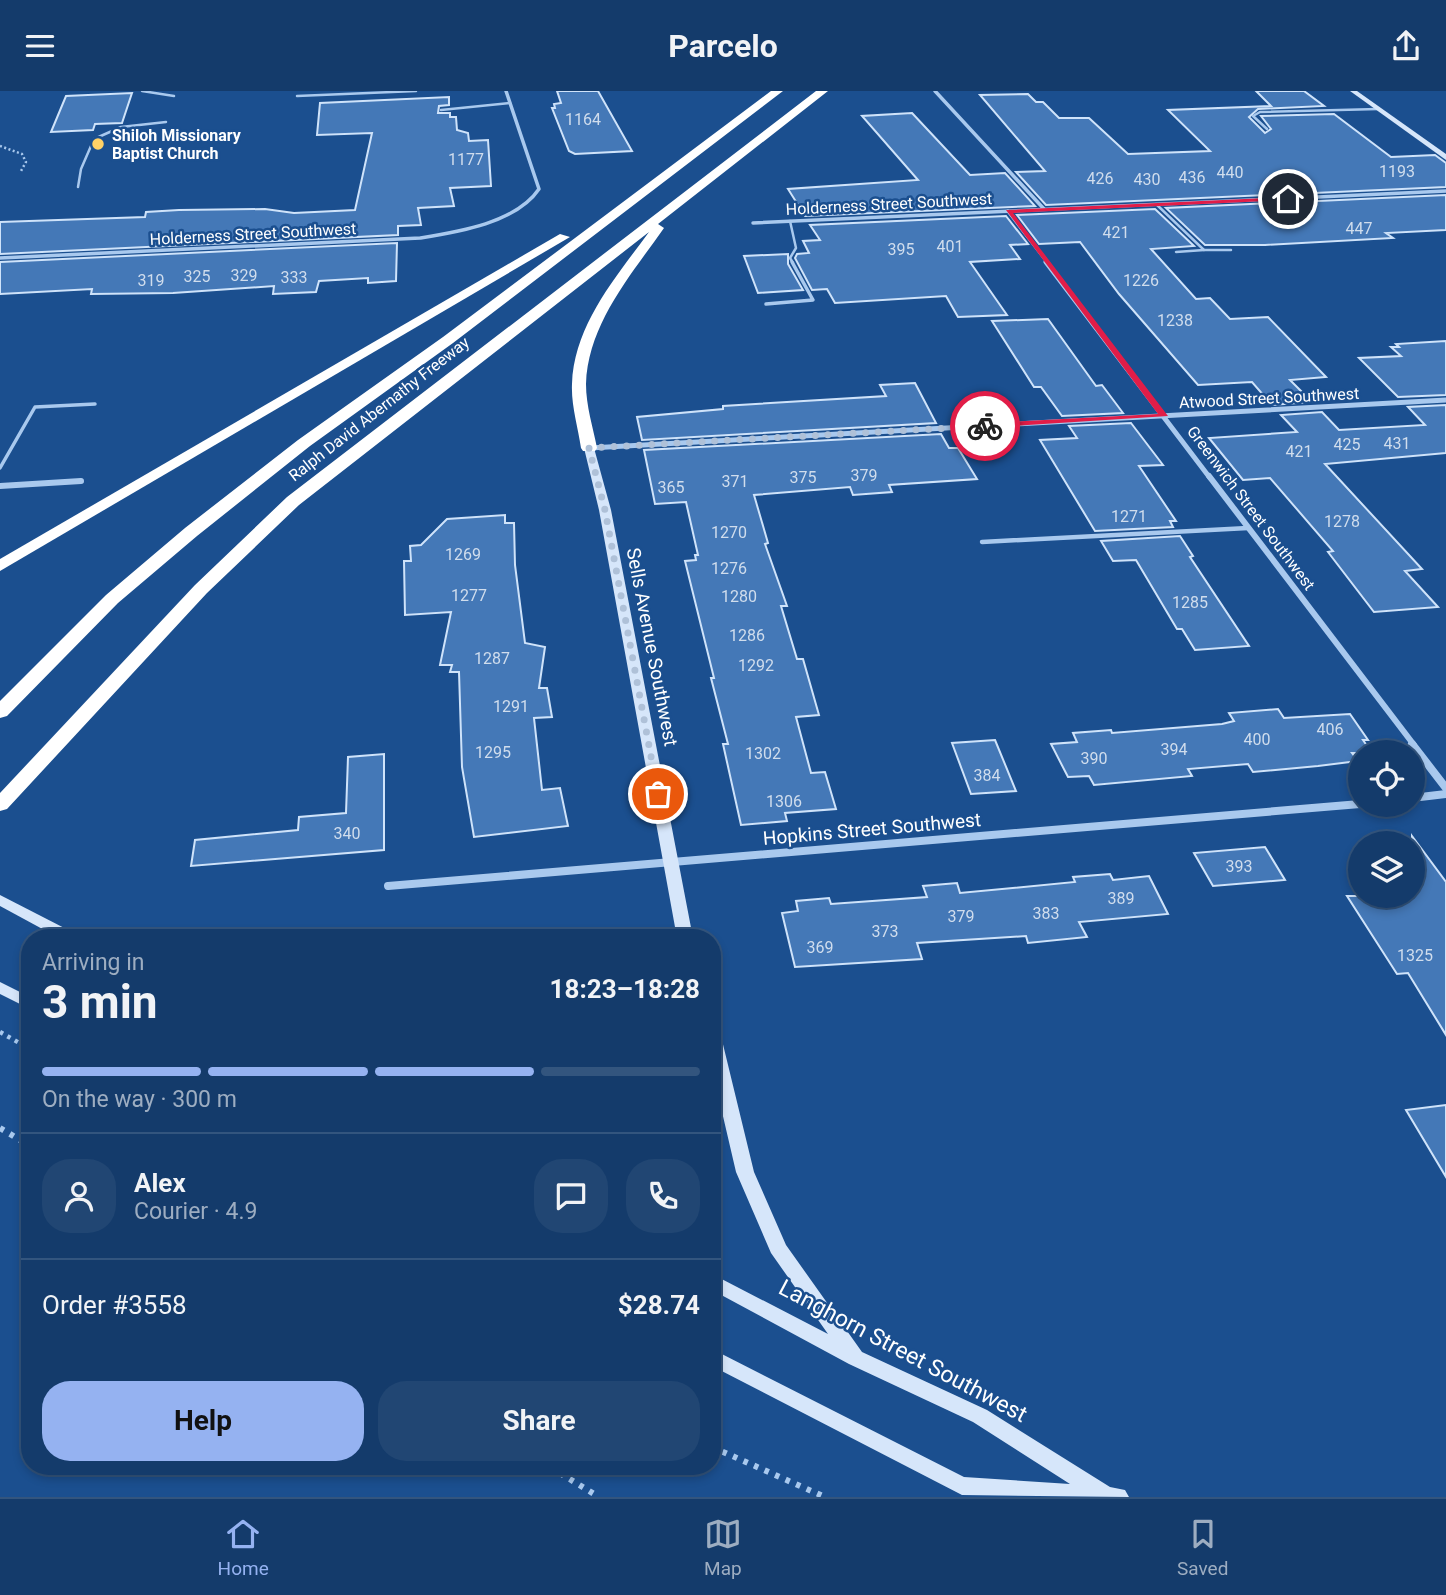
<!DOCTYPE html>
<meta charset="utf-8">
<style>
:root{--surface:#143b6b;--page:#214673;--text:#f1f3f6;--muted:#9dadc1;--line:#33557e;--accent:#95b2f1}
body{margin:0;font-family:Roboto,sans-serif;background:var(--page);color:var(--text);height:100vh;display:flex;flex-direction:column;font-size:26px;white-space:nowrap}
*{box-sizing:border-box;margin:0}
p{font-size:23px;color:var(--muted)}
.icon{flex:none;width:38px;height:38px;fill:none;stroke:currentColor;stroke-width:2;stroke-linecap:round;stroke-linejoin:round}
.map{position:relative;flex:1;overflow:hidden}
.sheet{position:absolute;left:21px;top:838px;width:700px;height:546px;display:flex;flex-direction:column;background:var(--surface);border-radius:28px;box-shadow:0 4px 10px #0003,0 0 0 2px var(--line)}
.sheet>*{flex:none}
.fabs{position:absolute;left:1348px;top:649px;display:grid;gap:14px}
.fabs a{display:grid;place-items:center;width:77px;height:77px;border-radius:50%;background:var(--surface);box-shadow:0 4px 10px #0003,0 0 0 2px var(--line);font-size:35px}
.pin{position:absolute;display:grid;place-items:center;width:60px;height:60px;color:#fff;margin:-30px;border:4px solid #fff;border-radius:50%;box-shadow:0 2px 7px #0007}
.courier{position:absolute;display:grid;place-items:center;width:70px;height:70px;margin:-35px;border:5px solid #e11d48;border-radius:50%;background:#fff;color:#222;box-shadow:0 2px 9px #0007}
.overview em{font-style:normal;font-weight:700}
.overview div{display:flex;flex-direction:column-reverse}
.overview{display:flex;align-items:center;justify-content:space-between;height:119px;padding:0 21px}
h1{font-size:46px;font-weight:700;line-height:52px}
.bar{display:grid;grid-template-columns:repeat(4,1fr);gap:10px 7px;align-content:center;height:84px;padding:0 21px}
.bar i{height:9px;border-radius:5px;background:var(--line)}
.bar .active{background:var(--accent)}
.bar p{grid-column:span 4}
.line{display:flex;align-items:center;gap:18px;padding:0 21px;border-top:2px solid var(--line)}
.line div{flex:1}
.round{display:grid;place-items:center;flex:none;width:74px;height:74px;border-radius:28px;background:var(--page)}
.cta{display:flex;gap:14px;margin-top:auto;padding:14px 21px}
.cta a{flex:1;height:80px;border-radius:28px;background:var(--accent);color:#111;font-size:28px;font-weight:700;line-height:80px;text-align:center}
.cta a+a{background:var(--page);color:var(--text)}
header{display:flex;justify-content:space-between;align-items:center;height:91px;padding:0 21px;background:var(--surface);font-size:32px;font-weight:700}
.menu{display:flex;justify-content:space-around;align-items:center;height:98px;border-top:2px solid var(--line);background:var(--surface);font-size:19px;color:var(--muted)}
.menu a{display:grid;justify-items:center;gap:4px}
.menu .active{color:var(--accent)}
.map>svg:first-child{display:block}
</style>
<header><svg class="icon" aria-label="menu" viewBox="0 0 24 24"><path d="M4 6h16M4 12h16M4 18h16"/></svg>Parcelo<svg class="icon" aria-label="share" viewBox="0 0 24 24"><path d="M12 15V3M7 8l5-5 5 5M5 13v7h14v-7"/></svg></header>
<div class="map">
<svg width="1446" height="1406" viewBox="0 0 1446 1406">
<rect width="100%" height="100%" fill="#1b4f8f"/>
<!-- building -->
<g fill="#4478b7" stroke="#cfe3fa" stroke-width="2">
<polygon points="557,0 598,0 632,60 575,63 569,60 552,17 555,17 554,13 561,12"/>
<polygon points="1256,0 1304,0 1324,15 1258,18 1249,26 1265,42 1271,38 1261,25 1334,23 1391,66 1435,64 1446,72 1446,96 1046,114 1016,81 1045,80 980,4 1028,3 1036,11 1043,11 1059,27 1089,27 1128,63 1210,60 1168,19 1271,15"/>
<polygon points="132,2 122,32 95,33 93,39 51,41 66,5"/>
<polygon points="449,6 449,14 439,15 438,22 450,22 450,26 456,26 457,39 468,42 469,50 488,49 491,95 450,97 454,115 418,117 421,134 398,135 398,144 0,163 0,131 145,126 146,121 179,119 265,118 294,122 355,119 372,42 317,44 320,12"/>
<polygon points="912,22 970,84 1005,82 1035,115 805,125 788,98 918,89 862,25"/>
<polygon points="1446,104 1446,139 1386,142 1393,147 1265,154 1205,154 1166,117"/>
<polygon points="1155,118 1194,155 1151,158 1196,208 1210,207 1230,228 1268,226 1326,286 1290,289 1312,311 1272,314 1252,291 1198,294 1119,203 1080,151 1039,153 1017,124"/>
<polygon points="1006,125 1028,153 1010,154 1020,168 970,171 1007,224 958,226 946,205 835,212 827,198 812,199 795,167 797,163 809,162 803,150 820,149 810,134"/>
<polygon points="397,152 396,190 368,192 368,187 319,190 316,201 273,203 274,195 173,202 91,203 92,198 0,203 0,171"/>
<polygon points="788,163 788,173 803,199 758,202 744,165"/>
<polygon points="1048,228 1096,295 1102,294 1123,322 1062,325 1041,296 1034,296 992,230"/>
<polygon points="1446,250 1446,304 1398,306 1359,267 1401,265 1391,256 1399,256 1396,253"/>
<polygon points="915,292 936,332 642,349 637,326 723,318 723,315 886,305 880,294"/>
<polygon points="1446,314 1446,362 1325,373 1422,478 1405,480 1438,516 1374,521 1328,461 1333,460 1270,387 1243,389 1209,347 1297,341 1281,324 1322,321 1339,339 1425,334 1408,316"/>
<polygon points="1131,332 1163,374 1139,375 1176,430 1170,430 1173,436 1095,440 1040,349 1077,347 1069,335"/>
<polygon points="941,343 949,357 958,357 977,388 889,394 892,401 853,404 850,396 754,404 768,452 765,453 787,515 781,515 797,568 803,568 819,624 796,626 811,682 825,681 836,718 785,722 787,730 741,734 723,653 728,653 711,587 714,587 685,470 696,469 695,464 698,464 686,411 655,413 644,359"/>
<polygon points="505,424 505,432 514,432 515,474 525,552 545,556 539,597 547,597 552,626 534,627 542,699 560,697 568,735 474,746 462,676 459,581 450,581 452,574 440,574 451,521 405,524 404,470 411,470 410,455 421,454 447,428"/>
<polygon points="1180,445 1193,465 1190,466 1249,555 1195,559 1182,538 1177,538 1136,469 1113,470 1101,450"/>
<polygon points="1278,618 1284,627 1350,623 1368,649 1363,649 1372,662 1352,662 1358,670 1318,675 1253,681 1248,673 1188,678 1192,685 1094,694 1089,685 1068,686 1051,653 1077,651 1073,642 1111,639 1112,642 1222,633 1234,630 1229,622"/>
<polygon points="995,649 1016,700 971,703 952,652"/>
<polygon points="384,663 384,759 191,775 195,749 298,739 299,726 346,722 348,666"/>
<polygon points="1412,745 1446,791 1446,944 1408,882 1397,883 1347,805 1412,805"/>
<polygon points="1265,756 1285,789 1213,795 1194,762"/>
<polygon points="1110,783 1113,789 1149,785 1168,823 1079,831 1087,846 1028,852 1026,845 917,852 922,868 795,876 782,822 798,820 796,810 829,807 831,813 927,806 923,795 957,792 960,802 1075,791 1073,786"/>
<polygon points="1446,1014 1446,1086 1406,1019"/>
</g>
<g fill="none" stroke-linecap="round" stroke-linejoin="round">
<!-- path-far2 -->
<polyline stroke="#a9c9ee" stroke-width="2.5" stroke-dasharray="2 2.5" stroke-linecap="butt" points="0,55 22,63 26,71 21,80"/>
<!-- path-far1 -->
<polyline stroke="#a9c9ee" stroke-width="4.5" stroke-dasharray="3.5 5" stroke-linecap="butt" points="0,941 30,958"/>
<!-- path -->
<g stroke="#a9c9ee" stroke-width="6" stroke-dasharray="4.5 7" stroke-linecap="butt">
<polyline points="0,1037 30,1055"/>
<polyline points="712,1356 825,1406"/>
<polyline points="550,1376 599,1406"/>
</g>
<!-- lane-far2 -->
<g stroke="#a9c9ee" stroke-width="2.5">
<polyline points="142,0 174,5"/>
<polyline points="297,5 416,0"/>
<polyline points="441,19 510,12"/>
<polyline points="1267,38 1253,25 1260,21 1378,18"/>
<polyline points="78,96 81,78 94,48 121,36 166,31"/>
<polyline points="1156,113 1204,159 1231,159"/>
<polyline points="790,130 796,157 790,167 793,172"/>
<polyline points="1176,161 1204,159"/>
</g>
<!-- lane-far1 -->
<g stroke="#a9c9ee" stroke-width="3.5">
<polyline points="766,213 813,209 792,171"/>
<polyline points="0,377 35,316 95,313"/>
</g>
<!-- lane -->
<polyline stroke="#a9c9ee" stroke-width="4.5" points="982,451 1248,437"/>
<!-- street-far3 -->
<g stroke="#a9c9ee" stroke-width="3.5">
<polyline points="935,0 1044,118"/>
<polyline points="1008,120 1048,172"/>
<polyline points="753,132 1446,100"/>
<path d="M0,167L420,147C458,141 516,132 539,98L506,0"/>
</g>
<!-- street-far2 -->
<g stroke="#a9c9ee" stroke-width="5">
<polyline points="1046,171 1210,387"/>
<polyline points="590,357 1446,309"/>
</g>
<!-- street-far1 -->
<g stroke="#a9c9ee" stroke-width="6">
<polyline points="1209,385 1414,654"/>
<polyline points="0,395 81,390"/>
</g>
<!-- street -->
<g stroke="#a9c9ee" stroke-width="8">
<polyline points="1412,653 1446,697"/>
<polyline points="1412,707 1446,703"/>
<polyline points="388,795 1360,713"/>
</g>
<!-- secondary -->
<g fill="#d6e6fa" fill-rule="evenodd">
<polygon points="1350,0 1357,0 1446,63 1446,69"/>
<polygon points="589,354 594,357 611,419 693,847 677,847 599,419 584,357"/>
<polygon points="0,804 76,843 79,847 59,847 0,815"/>
<polygon points="0,891 30,906 30,918 0,903"/>
<polygon points="712,935 718,937 720,941 754,1081 786,1154 862,1261 987,1319 1110,1396 1125,1399 1129,1406 962,1404 712,1275 712,1258 964,1386 1070,1393 973,1331 849,1273 712,1199 712,1183 828,1243 771,1162 736,1081 712,978"/>
</g>
<!-- highway -->
<g fill="#fff" fill-rule="evenodd">
<polygon points="771,0 783,0 453,252 310,355 197,445 118,512 7,625 0,627 0,610 106,504 185,437 298,349 443,246"/>
<path d="M816,0H828L658,133L664,137C631,184 588,233 586,293C586,315 593,336 597,357L595,360H583L581,357C578,336 571,314 572,293C574,234 616,186 649,141L299,414L207,502L7,718L0,720V702L195,494L287,406Z"/>
<polygon points="560,143 570,146 0,480 0,468"/>
</g>
</g>
<!-- route -->
<polygon fill="#e11d48" points="1288,106 1290,109 1013,122 1168,325 982,337 985,332 1158,323 1006,119"/>
<g fill="none" stroke-linecap="round" stroke-linejoin="round">
<!-- done -->
<polyline stroke="#afc1d8" stroke-width="7" stroke-dasharray="0 12.6" points="658,703 605,419 589,357 985,335"/>
</g>
<!-- markers -->
<circle fill="#ffd166" stroke="#1b4f8f" stroke-width="2.5" cx="98" cy="53" r="7"/>
<g text-anchor="middle" dominant-baseline="central" stroke-width="5" stroke-linejoin="round" paint-order="stroke">
<!-- number labels -->
<g font-size="16" fill="#d0dded">
<text x="583" y="28">1164</text>
<text x="466" y="68">1177</text>
<text x="1397" y="80">1193</text>
<text x="1230" y="81">440</text>
<text x="1192" y="86">436</text>
<text x="1100" y="87">426</text>
<text x="1147" y="88">430</text>
<text x="1359" y="137">447</text>
<text x="1116" y="141">421</text>
<text x="950" y="155">401</text>
<text x="901" y="158">395</text>
<text x="244" y="184">329</text>
<text x="197" y="185">325</text>
<text x="294" y="186">333</text>
<text x="151" y="189">319</text>
<text x="1141" y="189">1226</text>
<text x="1175" y="229">1238</text>
<text x="1397" y="352">431</text>
<text x="1347" y="353">425</text>
<text x="1299" y="360">421</text>
<text x="864" y="384">379</text>
<text x="803" y="386">375</text>
<text x="735" y="390">371</text>
<text x="671" y="396">365</text>
<text x="1129" y="425">1271</text>
<text x="1342" y="430">1278</text>
<text x="729" y="441">1270</text>
<text x="463" y="463">1269</text>
<text x="729" y="477">1276</text>
<text x="469" y="504">1277</text>
<text x="739" y="505">1280</text>
<text x="1190" y="511">1285</text>
<text x="747" y="544">1286</text>
<text x="492" y="567">1287</text>
<text x="756" y="574">1292</text>
<text x="511" y="615">1291</text>
<text x="1330" y="638">406</text>
<text x="1257" y="648">400</text>
<text x="1174" y="658">394</text>
<text x="493" y="661">1295</text>
<text x="763" y="662">1302</text>
<text x="1094" y="667">390</text>
<text x="987" y="684">384</text>
<text x="784" y="710">1306</text>
<text x="347" y="742">340</text>
<text x="1239" y="775">393</text>
<text x="1121" y="807">389</text>
<text x="1046" y="822">383</text>
<text x="961" y="825">379</text>
<text x="885" y="840">373</text>
<text x="820" y="856">369</text>
<text x="1415" y="864">1325</text>
</g>
<!-- far-poi labels -->
<g font-size="16" font-weight="bold" fill="#fff" stroke="#1b4f8f" text-anchor="start">
<text x="112" y="44">Shiloh Missionary<tspan x="112" dy="18">Baptist Church</tspan></text>
</g>
<!-- far-street labels -->
<g font-size="16" fill="#fff" stroke="#1b4f8f">
<text transform="translate(889 113) rotate(-3)">Holderness Street Southwest</text>
<text transform="translate(253 143) rotate(-3)">Holderness Street Southwest</text>
<text transform="translate(1269 307) rotate(-3)">Atwood Street Southwest</text>
<text transform="translate(379 318) rotate(-38)">Ralph David Abernathy Freeway</text>
<text transform="translate(1251 417) rotate(53)">Greenwich Street Southwest</text>
</g>
<!-- street labels -->
<g font-size="19" fill="#fff" stroke="#1b4f8f">
<text transform="translate(652 556) rotate(79)">Sells Avenue Southwest</text>
<text transform="translate(872 738) rotate(-5)">Hopkins Street Southwest</text>
</g>
<!-- near-street labels -->
<g font-size="23" fill="#fff" stroke="#1b4f8f">
<text transform="translate(903 1260) rotate(28)">Langhorn Street Southwest</text>
</g>
</g>
</svg>
<div class="fabs">
<a><svg class="icon" aria-label="locate" viewBox="0 0 24 24"><circle cx="12" cy="12" r="6"/><path d="M12 2v4M12 18v4M2 12h4M18 12h4"/></svg></a>
<a><svg class="icon" aria-label="layers" viewBox="0 0 24 24"><path d="M12 4l9 5-9 5-9-5zM3 14l9 5 9-5"/></svg></a>
</div>
<div class="pin" style="left:658px;top:703px;background:#ea580c"><svg class="icon" aria-label="bag" viewBox="0 0 24 24"><path d="M5 8h14l-1 12H6zM9 8a3 3 0 0 1 6 0"/></svg></div>
<div class="pin" style="left:1288px;top:108px;background:#1f2937"><svg class="icon" aria-label="home" viewBox="0 0 24 24"><path d="M3 11l9-7 9 7M6 9v11h12V9"/></svg></div>
<div class="courier" style="left:985px;top:335px"><svg class="icon" aria-label="bike" viewBox="0 0 24 24"><circle cx="6" cy="16" r="4"/><circle cx="18" cy="16" r="4"/><path d="M6 16l4-8h5l3 8M10 8l3 8H6M13 5h3"/></svg></div>
<section class="sheet">
<div class="overview"><div><h1>3 min</h1><p>Arriving in</p></div><em>18:23–18:28</em></div>
<div class="bar"><i class="active"></i><i class="active"></i><i class="active"></i><i></i><p>On the way · 300 m</p></div>
<div class="line" style="height:126px"><a class="round"><svg class="icon" aria-label="person" viewBox="0 0 24 24"><circle cx="12" cy="8" r="4"/><path d="M4 21q1-7 8-7t8 7"/></svg></a><div><b>Alex</b><p>Courier · 4.9</p></div><a class="round"><svg class="icon" aria-label="chat" viewBox="0 0 24 24"><path d="M4 5h16v11H9l-5 4z"/></svg></a><a class="round"><svg class="icon" aria-label="phone" viewBox="0 0 24 24"><path d="M5 4h4l2 5-3 2q2 4 5 5l2-3 5 2v4C11 20 4 13 5 4z"/></svg></a></div>
<div class="line" style="height:91px"><div>Order #3558</div><b>$28.74</b></div>
<div class="cta"><a>Help</a><a>Share</a></div>
</section>
</div>
<nav class="menu">
<a class="active"><svg class="icon" aria-label="home" viewBox="0 0 24 24"><path d="M3 11l9-7 9 7M6 9v11h12V9"/></svg>Home</a>
<a><svg class="icon" aria-label="map" viewBox="0 0 24 24"><path d="M3 6l6-2 6 2 6-2v14l-6 2-6-2-6 2zM9 4v14M15 6v14"/></svg>Map</a>
<a><svg class="icon" aria-label="saved" viewBox="0 0 24 24"><path d="M7 4h10v16l-5-4-5 4z"/></svg>Saved</a>
</nav>
